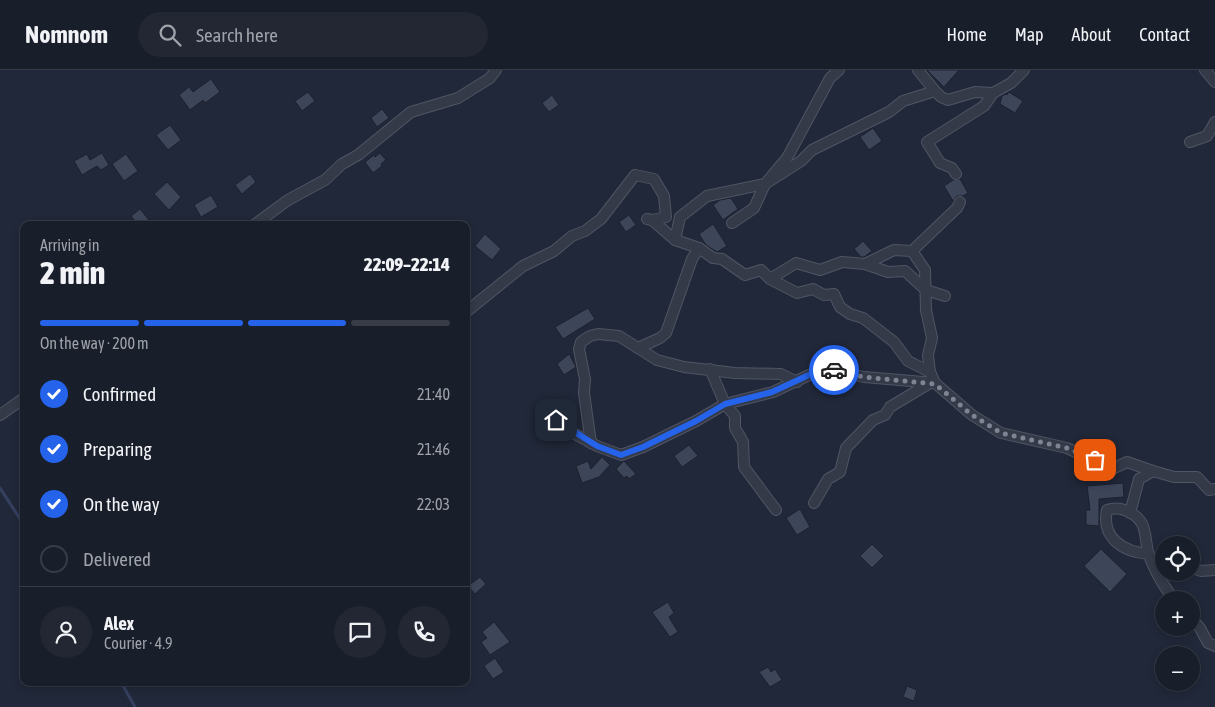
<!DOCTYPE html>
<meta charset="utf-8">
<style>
:root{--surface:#191e2b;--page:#222733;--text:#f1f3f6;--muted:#9fa2a9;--line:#373c47;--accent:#2563eb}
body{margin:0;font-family:"Asap Condensed",sans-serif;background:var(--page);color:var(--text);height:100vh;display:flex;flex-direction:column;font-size:19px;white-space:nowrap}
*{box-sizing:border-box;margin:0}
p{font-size:16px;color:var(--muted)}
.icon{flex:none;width:28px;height:28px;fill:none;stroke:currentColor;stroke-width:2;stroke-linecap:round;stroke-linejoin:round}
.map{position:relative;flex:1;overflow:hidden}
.panel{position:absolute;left:20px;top:151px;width:450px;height:465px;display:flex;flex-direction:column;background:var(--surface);border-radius:10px;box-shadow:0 2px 8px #0003,0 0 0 1px var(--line)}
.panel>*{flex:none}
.buttons{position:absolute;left:1155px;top:466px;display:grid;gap:10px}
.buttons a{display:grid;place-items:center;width:45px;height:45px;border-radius:50%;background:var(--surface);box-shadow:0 2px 8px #0003,0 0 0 1px var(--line);font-size:25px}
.pin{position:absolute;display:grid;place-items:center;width:42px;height:42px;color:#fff;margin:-21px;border-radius:10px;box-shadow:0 2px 8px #0006}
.courier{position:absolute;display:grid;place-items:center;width:50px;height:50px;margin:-25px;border:4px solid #2563eb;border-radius:50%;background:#fff;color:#222;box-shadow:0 1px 6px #0007}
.overview em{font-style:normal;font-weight:800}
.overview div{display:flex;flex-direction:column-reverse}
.overview{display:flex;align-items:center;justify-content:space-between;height:85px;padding:0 20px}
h1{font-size:32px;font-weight:800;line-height:38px}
.bar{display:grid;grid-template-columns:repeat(4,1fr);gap:8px 5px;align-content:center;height:60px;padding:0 20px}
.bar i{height:6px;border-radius:4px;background:var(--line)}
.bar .on{background:var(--accent)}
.bar p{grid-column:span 4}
.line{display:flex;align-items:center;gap:12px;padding:0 20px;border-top:1px solid var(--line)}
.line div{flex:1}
.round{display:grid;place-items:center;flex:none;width:52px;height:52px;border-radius:26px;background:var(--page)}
ol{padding:0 20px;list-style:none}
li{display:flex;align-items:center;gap:15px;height:55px}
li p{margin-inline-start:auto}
li .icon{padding:5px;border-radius:50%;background:var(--accent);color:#fff;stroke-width:4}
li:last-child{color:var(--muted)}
li i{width:28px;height:28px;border:2px solid var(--line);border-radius:50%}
header{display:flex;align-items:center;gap:30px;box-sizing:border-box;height:70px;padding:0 25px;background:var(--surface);border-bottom:1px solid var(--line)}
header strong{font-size:24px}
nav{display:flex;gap:28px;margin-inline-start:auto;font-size:18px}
.search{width:350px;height:45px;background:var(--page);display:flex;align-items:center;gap:12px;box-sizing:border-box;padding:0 18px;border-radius:28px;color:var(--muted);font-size:19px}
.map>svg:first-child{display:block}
</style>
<header>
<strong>Nomnom</strong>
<div class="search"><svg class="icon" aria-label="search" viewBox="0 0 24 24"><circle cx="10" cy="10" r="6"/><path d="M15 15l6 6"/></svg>Search here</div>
<nav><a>Home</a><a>Map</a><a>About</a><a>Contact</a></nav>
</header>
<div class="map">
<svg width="1215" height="637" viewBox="0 0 1215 637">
<rect width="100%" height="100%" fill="#212839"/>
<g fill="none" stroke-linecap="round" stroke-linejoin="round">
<!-- stream -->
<g stroke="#354060" stroke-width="3">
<polyline points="0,418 24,455"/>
<polyline points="121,612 135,637"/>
</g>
</g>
<!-- building -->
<g fill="#3d4559" stroke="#1c2130">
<polygon points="927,0 959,0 944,17"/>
<polygon points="211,9 220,22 205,33 203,30 190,40 179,25 189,17 193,22"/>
<polygon points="308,22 315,31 302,41 295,31"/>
<polygon points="1009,22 1023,31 1015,43 1000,34 1002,26 1006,24 1007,25"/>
<polygon points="552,25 559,35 549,42 542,33"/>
<polygon points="382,39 389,48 377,57 371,48"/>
<polygon points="170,55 181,70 168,80 156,65"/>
<polygon points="873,58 882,71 869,80 860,67"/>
<polygon points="102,83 109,95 101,100 97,96 82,105 74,91 87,84 90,90"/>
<polygon points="380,83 386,90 381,94 382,96 373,103 365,92 374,85 375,87"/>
<polygon points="126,84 138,101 124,111 112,94"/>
<polygon points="250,104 256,112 242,124 235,115"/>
<polygon points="960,109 968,123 963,126 957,126 953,131 944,116 953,110"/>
<polygon points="167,112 181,127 169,140 154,124"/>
<polygon points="211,125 218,137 201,147 194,135"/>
<polygon points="731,128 738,139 723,150 713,135 720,130"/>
<polygon points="140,139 153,155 138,155 131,146"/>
<polygon points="629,145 636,155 626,162 619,152"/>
<polygon points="713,154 727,176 717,182 706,175 699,164"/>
<polygon points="485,164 501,179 492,190 475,176"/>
<polygon points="863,171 872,181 864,187 861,187 854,179"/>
<polygon points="588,238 595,249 563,269 555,257"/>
<polygon points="569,284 576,297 564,305 557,294"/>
<polygon points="689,375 698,386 682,397 674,386"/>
<polygon points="602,387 610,395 599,407 582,413 576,396 588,391 591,399"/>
<polygon points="624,391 636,404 629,409 627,406 624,408 616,399"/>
<polygon points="1123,413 1124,427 1099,429 1099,456 1086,455 1086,440 1090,440 1087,416"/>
<polygon points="800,439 810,457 797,465 786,448"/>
<polygon points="872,474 884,486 872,498 860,486"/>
<polygon points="1101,479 1127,504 1110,522 1084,496"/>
<polygon points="480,507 486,514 475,524 468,516"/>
<polygon points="668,532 674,543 669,547 678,562 670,567 652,542"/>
<polygon points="494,552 510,572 490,585 481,572 487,568 482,562"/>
<polygon points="495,588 504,602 493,609 484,596"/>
<polygon points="768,597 771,602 775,599 782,610 770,617 759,602"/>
<polygon points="907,616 917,620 914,631 903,627"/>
</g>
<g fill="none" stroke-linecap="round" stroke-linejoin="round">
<defs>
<g id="minor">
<polyline points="918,0 935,21"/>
<polyline points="1205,0 1215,12"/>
<polyline points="1190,72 1207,66 1215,52"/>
<polyline points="956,104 952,98 940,93 927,72 984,36 993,23 1011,13 1024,0"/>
<polyline points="647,149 652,150 675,170 699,178 713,188 722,189 745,205 761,200 770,209 797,223 813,219 824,225 834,224 840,237 850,244 863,248 894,272 908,291 930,302 935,313"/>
<polyline points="732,153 754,138 765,114 801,91 812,80 889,42 903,31 935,21 941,27 948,30 975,22 993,23"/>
<polyline points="254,155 288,130 325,110 342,94 358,85 411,42 458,28 490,8 496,0"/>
<polyline points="675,170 680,147 707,126 765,114 787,88 830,8 839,0"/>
<polyline points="865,194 894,180 912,181"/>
<polyline points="770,209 796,193 820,200 842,192 865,194 888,202 905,201 926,220 945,226"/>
<polyline points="466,242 523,196 554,181 572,166 585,161 601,149 635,105 654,109 664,126 666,147 652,150"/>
<polyline points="638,278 660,268 666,263 692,189 699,178"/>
<polyline points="710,299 725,334 735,346 735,358 743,372 744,397 776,440"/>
<polyline points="930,302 928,285 932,268 926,240 925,200 912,181 957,138 960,132"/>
<polyline points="0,345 24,328"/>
<polyline points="556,350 575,364 597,376 621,385 643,377 696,351 725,334 773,322 824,298 864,307 935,313 972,345 1001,363 1067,378 1112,399 1127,392 1153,401 1139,409 1130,443"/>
<polyline points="588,371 591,373 584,323 585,309 579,279 581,272 590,266 598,264 619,266 657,290 684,297 735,303 781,304 797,312"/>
<polyline points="1153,401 1174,407 1197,407 1209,420 1215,419"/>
<polyline points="814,433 828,409 840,402 846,378 873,350 885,345 890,337 930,313"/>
<path d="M1149,484C1123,482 1101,468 1107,440C1119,436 1133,441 1141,452C1146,459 1146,474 1148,482C1153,498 1164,518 1175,530"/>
<polyline points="1191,497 1201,501 1215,500"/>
<polyline points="1191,548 1200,558 1208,573 1215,576"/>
</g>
</defs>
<!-- minor casing -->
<use href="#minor" stroke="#505564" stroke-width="12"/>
<!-- minor -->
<use href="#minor" stroke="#353a49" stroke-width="10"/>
</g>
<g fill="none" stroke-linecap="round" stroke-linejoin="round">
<!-- done -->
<polyline stroke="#7e8494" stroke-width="5" stroke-dasharray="0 9" points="834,300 864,307 935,314 972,345 1001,363 1067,378 1095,390"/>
<!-- route -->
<polyline stroke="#2563eb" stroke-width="6" points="556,350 597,376 621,385 643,377 696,351 725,334 772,322 824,298 834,300"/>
</g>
</svg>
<div class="buttons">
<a><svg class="icon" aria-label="locate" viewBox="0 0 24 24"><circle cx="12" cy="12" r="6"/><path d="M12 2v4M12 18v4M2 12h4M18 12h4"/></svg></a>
<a>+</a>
<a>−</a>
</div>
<div class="pin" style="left:1095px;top:390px;background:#ea580c"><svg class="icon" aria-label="bag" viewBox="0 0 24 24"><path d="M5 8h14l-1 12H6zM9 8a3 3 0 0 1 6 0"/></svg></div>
<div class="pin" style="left:556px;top:350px;background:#1f2937"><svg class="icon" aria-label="home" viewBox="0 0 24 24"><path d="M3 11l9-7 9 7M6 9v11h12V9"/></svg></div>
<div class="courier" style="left:834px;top:300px"><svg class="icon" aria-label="car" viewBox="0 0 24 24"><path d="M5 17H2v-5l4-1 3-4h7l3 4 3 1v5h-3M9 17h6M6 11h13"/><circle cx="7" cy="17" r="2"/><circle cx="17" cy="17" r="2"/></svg></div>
<section class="panel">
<div class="overview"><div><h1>2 min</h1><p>Arriving in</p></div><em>22:09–22:14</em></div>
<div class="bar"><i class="on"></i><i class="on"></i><i class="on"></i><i></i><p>On the way · 200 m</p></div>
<ol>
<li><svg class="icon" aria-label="check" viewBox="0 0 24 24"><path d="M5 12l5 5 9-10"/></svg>Confirmed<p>21:40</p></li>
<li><svg class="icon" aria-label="check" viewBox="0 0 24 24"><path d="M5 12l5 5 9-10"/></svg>Preparing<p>21:46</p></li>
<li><svg class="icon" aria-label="check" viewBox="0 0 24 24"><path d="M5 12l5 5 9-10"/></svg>On the way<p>22:03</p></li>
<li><i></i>Delivered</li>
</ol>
<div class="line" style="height:90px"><a class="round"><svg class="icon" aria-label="person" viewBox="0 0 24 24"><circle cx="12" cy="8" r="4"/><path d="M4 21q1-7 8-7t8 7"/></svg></a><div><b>Alex</b><p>Courier · 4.9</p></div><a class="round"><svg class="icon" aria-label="chat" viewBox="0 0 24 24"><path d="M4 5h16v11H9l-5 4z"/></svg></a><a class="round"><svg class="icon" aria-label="phone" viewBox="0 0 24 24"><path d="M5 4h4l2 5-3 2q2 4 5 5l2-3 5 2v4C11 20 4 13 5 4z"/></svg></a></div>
</section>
</div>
